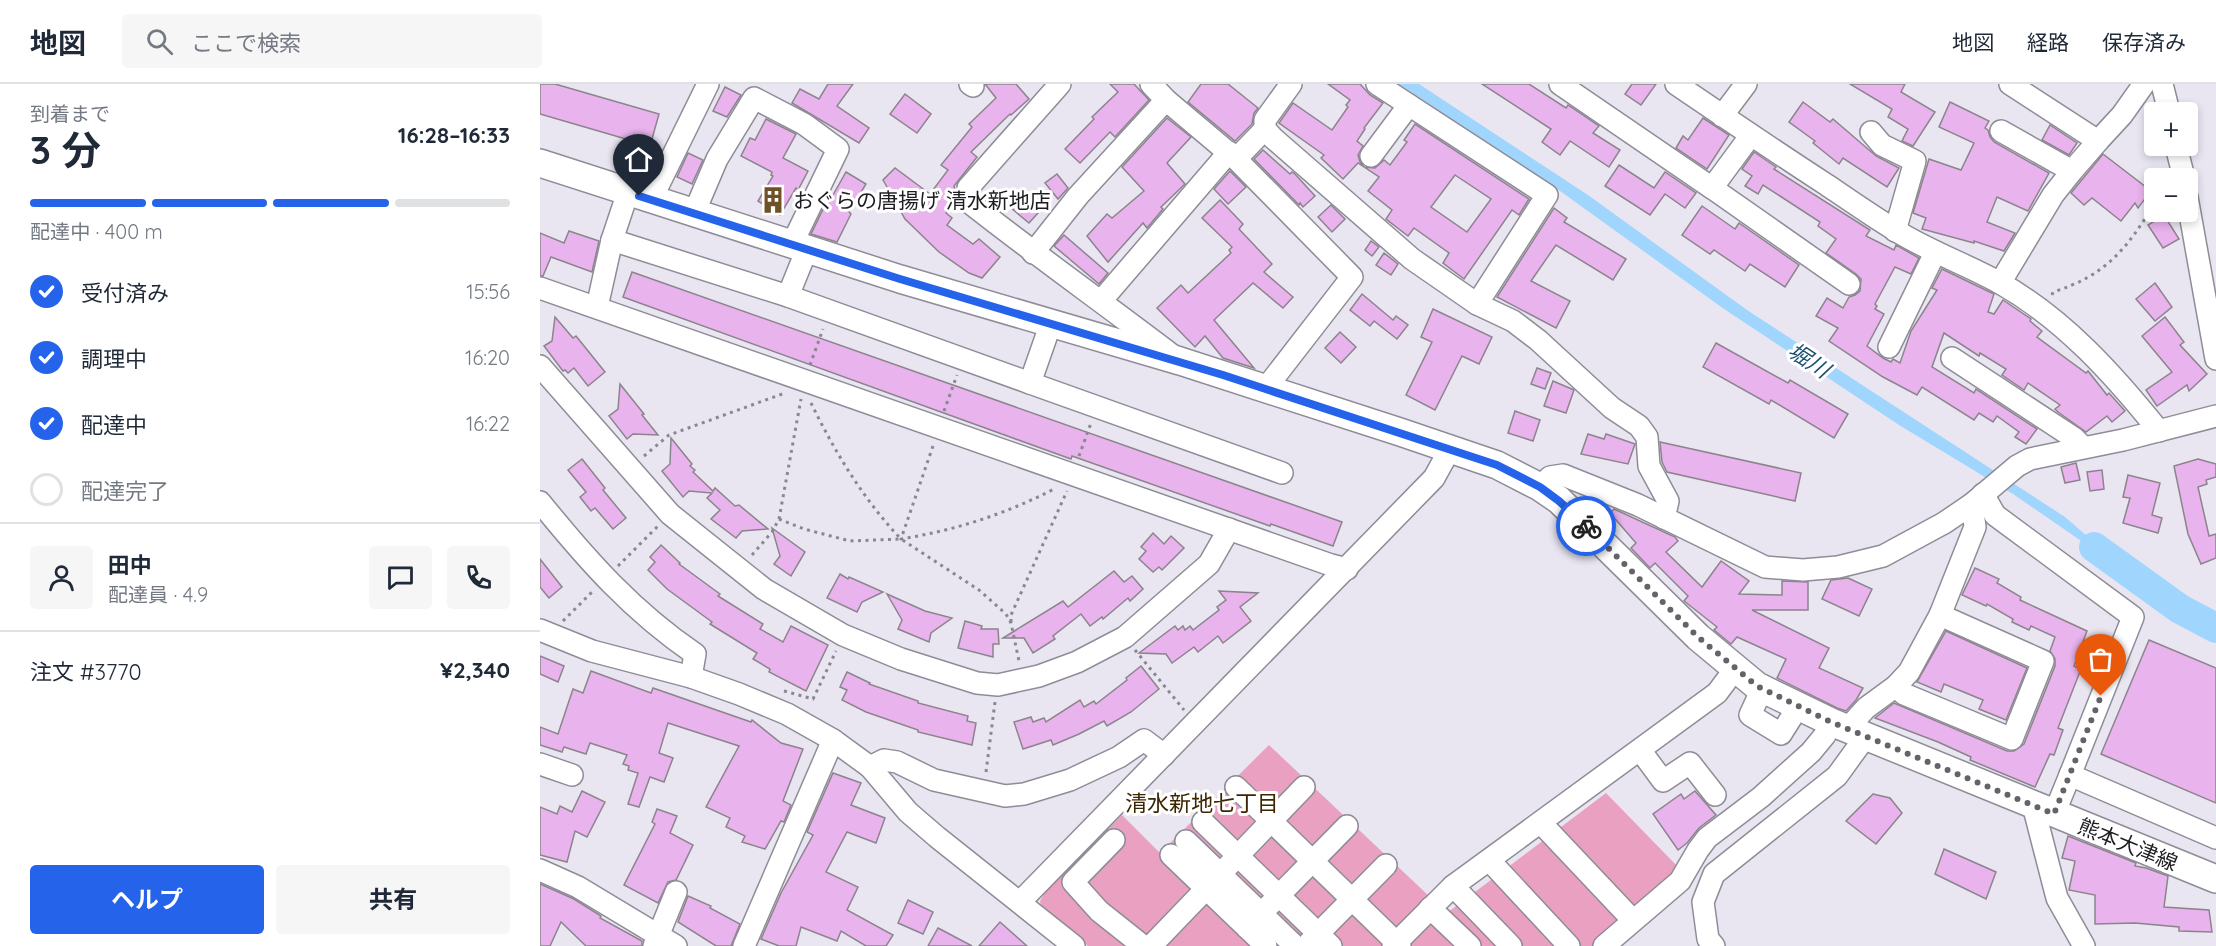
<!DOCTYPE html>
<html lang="ja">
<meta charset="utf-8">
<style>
:root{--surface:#fff;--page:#f6f6f7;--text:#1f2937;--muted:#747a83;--line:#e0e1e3;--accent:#2563eb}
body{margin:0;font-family:Quicksand,"Noto Sans JP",sans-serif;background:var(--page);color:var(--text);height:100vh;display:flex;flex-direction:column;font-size:22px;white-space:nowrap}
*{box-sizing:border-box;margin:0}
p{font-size:20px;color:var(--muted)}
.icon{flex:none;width:33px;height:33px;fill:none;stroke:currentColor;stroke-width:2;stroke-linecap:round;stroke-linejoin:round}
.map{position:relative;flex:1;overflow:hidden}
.details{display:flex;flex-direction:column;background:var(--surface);width:540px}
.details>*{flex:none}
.tools{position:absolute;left:1604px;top:18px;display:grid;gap:12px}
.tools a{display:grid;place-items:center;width:54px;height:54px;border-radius:6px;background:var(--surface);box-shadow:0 3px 9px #0003;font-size:30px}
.pin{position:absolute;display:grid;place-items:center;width:51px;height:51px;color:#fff;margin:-62px -26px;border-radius:50% 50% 50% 0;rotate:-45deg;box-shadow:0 0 6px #0007}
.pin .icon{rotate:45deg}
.courier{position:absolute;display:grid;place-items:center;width:60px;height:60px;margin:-30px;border:4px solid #2563eb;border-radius:50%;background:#fff;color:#222;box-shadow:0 2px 8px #0007}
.overview em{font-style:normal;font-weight:700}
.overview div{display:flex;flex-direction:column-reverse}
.overview{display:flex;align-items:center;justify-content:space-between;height:102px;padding:0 30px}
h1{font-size:39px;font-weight:700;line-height:45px}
.bar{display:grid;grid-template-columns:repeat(4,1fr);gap:9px 6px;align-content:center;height:72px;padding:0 30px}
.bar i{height:8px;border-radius:4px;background:var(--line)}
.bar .selected{background:var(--accent)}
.bar p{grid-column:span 4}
.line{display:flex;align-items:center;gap:15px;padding:0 30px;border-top:2px solid var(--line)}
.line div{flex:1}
.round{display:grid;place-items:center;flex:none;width:63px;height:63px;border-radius:6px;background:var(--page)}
ol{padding:0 30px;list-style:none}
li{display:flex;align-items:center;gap:18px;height:66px}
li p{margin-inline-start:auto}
li .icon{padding:6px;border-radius:50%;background:var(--accent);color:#fff;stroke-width:4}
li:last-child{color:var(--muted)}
li i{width:33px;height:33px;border:3px solid var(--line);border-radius:50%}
.cta{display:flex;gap:12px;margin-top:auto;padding:12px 30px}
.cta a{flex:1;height:69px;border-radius:6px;background:var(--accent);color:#fff;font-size:24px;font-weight:700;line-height:69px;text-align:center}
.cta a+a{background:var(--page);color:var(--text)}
header{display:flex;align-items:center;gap:36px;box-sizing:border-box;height:84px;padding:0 30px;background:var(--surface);border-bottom:2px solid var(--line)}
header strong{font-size:28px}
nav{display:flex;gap:33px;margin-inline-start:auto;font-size:21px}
.search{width:420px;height:54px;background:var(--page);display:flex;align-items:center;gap:15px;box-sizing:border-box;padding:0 21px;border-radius:6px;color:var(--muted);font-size:22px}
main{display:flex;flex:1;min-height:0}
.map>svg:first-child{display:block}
</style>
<header>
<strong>地図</strong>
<div class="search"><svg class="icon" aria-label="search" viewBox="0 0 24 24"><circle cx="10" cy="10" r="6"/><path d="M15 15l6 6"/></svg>ここで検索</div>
<nav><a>地図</a><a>経路</a><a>保存済み</a></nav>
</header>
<main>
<section class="details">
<div class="overview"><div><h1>3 分</h1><p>到着まで</p></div><em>16:28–16:33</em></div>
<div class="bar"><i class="selected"></i><i class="selected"></i><i class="selected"></i><i></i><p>配達中 · 400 m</p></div>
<ol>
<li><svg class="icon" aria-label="check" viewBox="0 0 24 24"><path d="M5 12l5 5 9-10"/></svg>受付済み<p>15:56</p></li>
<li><svg class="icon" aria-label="check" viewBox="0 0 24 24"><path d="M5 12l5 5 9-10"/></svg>調理中<p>16:20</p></li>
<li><svg class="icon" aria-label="check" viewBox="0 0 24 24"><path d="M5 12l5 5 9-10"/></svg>配達中<p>16:22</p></li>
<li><i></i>配達完了</li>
</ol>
<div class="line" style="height:108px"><a class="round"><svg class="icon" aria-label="person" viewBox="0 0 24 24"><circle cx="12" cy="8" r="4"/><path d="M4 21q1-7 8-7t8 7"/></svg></a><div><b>田中</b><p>配達員 · 4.9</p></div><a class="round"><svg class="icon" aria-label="chat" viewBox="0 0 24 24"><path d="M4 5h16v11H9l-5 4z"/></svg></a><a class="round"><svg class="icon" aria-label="phone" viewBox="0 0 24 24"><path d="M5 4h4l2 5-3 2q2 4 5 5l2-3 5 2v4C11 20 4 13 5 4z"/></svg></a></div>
<div class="line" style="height:78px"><div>注文 #3770</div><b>¥2,340</b></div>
<div class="cta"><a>ヘルプ</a><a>共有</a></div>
</section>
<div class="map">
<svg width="1676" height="862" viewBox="0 0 1676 862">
<rect width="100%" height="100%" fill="#e9e6f2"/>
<!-- green -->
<polygon fill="#eaa1c1" points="729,661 907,829 1066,709 1141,786 1057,862 548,862 501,822 500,817 508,804 582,731 620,769"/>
<!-- water -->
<polygon fill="#a0d6fe" points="859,0 879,0 1048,111 1207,226 1525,433 1598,496 1473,410 1359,341 1184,225 1020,107"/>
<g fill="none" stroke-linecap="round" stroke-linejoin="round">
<!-- river -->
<polyline stroke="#a0d6fe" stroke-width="30" points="1554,463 1640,525 1676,544"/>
</g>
<!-- building -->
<g fill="#e9b3ed" stroke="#8c848c" stroke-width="1.5" fill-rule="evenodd">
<polygon points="0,0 15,0 119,30 110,62 0,30"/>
<polygon points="288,0 313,0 297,22 329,44 319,59 252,19 260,5 279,15"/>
<polygon points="445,0 476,0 489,15 471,31 470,30 431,68 437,73 414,102 417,114 406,129 412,134 407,141 433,160 439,155 460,173 442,194 429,189 399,168 365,135 343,96 355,84 390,110 408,86 401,81 432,43 429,40 456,14"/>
<polygon points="570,0 594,0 609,16 575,53 570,48 540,79 525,65 554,35 552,33 578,8"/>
<polygon points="661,0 688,0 718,24 714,29 712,40 695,57 648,18"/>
<path d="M788,0H820L830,11L843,19L824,44L825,45L817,57L823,62L818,71L820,78L824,83L835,84L844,76L850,81L867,58L864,56L875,40L989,115L979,131L972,126L924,195L903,179L909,169L874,144L868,152L846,135L852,126L828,107L839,93L818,79L803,95L781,74L784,71L739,39L753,19L792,46L808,23L806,21L810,16ZM915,91L951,115L927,148L891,123Z"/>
<polygon points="942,0 989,0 1026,24 1028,21 1059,42 1053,49 1080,66 1069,83 1030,57 1020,71 1002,58 1011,45"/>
<polygon points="1092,0 1116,0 1101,21 1085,10"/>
<polygon points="1310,0 1365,0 1361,8 1395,28 1373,62 1362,57 1368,45 1348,33 1352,25"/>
<polygon points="185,3 201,11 187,33 173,27"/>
<polygon points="365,10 391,30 377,49 350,30"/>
<polygon points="1263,18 1290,38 1293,35 1336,72 1359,84 1347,103 1303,74 1299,80 1273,59 1275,57 1249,38"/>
<polygon points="1410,18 1449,37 1445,44 1448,46 1450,53 1454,58 1509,89 1488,127 1457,113 1447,138 1475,149 1464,167 1434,157 1434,159 1382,145 1386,134 1373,129 1389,75 1421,86 1434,59 1399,43"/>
<polygon points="627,34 651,53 627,79 645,100 621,123 623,125 607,144 603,139 568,178 547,152 567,130 572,134 604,107 582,83"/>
<polygon points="1163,34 1189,51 1167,85 1136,64 1143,52 1148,56"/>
<polygon points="226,35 256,50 243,74 268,87 258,106 256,104 240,131 218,117 233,92 231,91 232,88 201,72 210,54 215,56"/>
<polygon points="1510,41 1537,59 1529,71 1502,56"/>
<polygon points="723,66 750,90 752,88 755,90 775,112 763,123 760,119 759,121 714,75"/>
<polygon points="1214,68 1236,83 1234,85 1330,146 1326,152 1354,166 1356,161 1379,174 1371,190 1355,183 1335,220 1337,222 1335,225 1344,230 1327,262 1343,274 1351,278 1353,275 1360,279 1371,247 1397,206 1392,204 1402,185 1454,210 1448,228 1454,230 1463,216 1491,235 1490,237 1502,247 1497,253 1546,289 1548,287 1567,311 1569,309 1585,327 1572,338 1567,332 1546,348 1518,328 1515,325 1520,321 1488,299 1484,306 1462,291 1466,285 1440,269 1439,272 1404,249 1392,283 1434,309 1436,305 1497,345 1486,360 1475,353 1479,348 1457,332 1453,338 1439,329 1434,336 1382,303 1377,311 1343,293 1289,257 1298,244 1276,232 1287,214 1303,224 1309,213 1315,211 1320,207 1321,195 1316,190 1286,169 1296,155 1278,142 1280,138 1223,101 1218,110 1205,102 1212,92 1202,85"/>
<polygon points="148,69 163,76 152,100 137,93"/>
<polygon points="1563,70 1611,107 1598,124 1595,119 1581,137 1552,114 1544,121 1531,109"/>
<polygon points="1079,81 1114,104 1125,88 1156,109 1145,124 1125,110 1110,131 1065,102"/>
<polygon points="690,87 706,103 688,120 674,105"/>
<polygon points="306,88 326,100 309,128 311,130 297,158 271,150 287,117 289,118"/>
<polygon points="517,90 528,104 518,115 505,99"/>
<polygon points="474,109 498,129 489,139 465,119"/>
<polygon points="680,116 703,140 699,145 732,180 724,188 753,213 743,224 713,199 674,236 714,284 683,274 665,252 655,263 617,224 641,201 648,209 691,169 689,166 692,163 662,134"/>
<polygon points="791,121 805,135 792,148 778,133"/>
<polygon points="1162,122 1195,145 1199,139 1259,181 1245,203 1210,180 1205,187 1174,166 1170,170 1142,151"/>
<polygon points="1014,124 1027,134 1024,138 1086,175 1073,196 1016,161 991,197 1030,217 1016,244 957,213"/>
<polygon points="1624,131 1639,155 1623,164 1608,141"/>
<polygon points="29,147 59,157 52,188 11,173 3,192 0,192 0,149 24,159"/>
<polygon points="524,151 568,189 559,200 514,162"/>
<polygon points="831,157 839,163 832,172 825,166"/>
<polygon points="844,169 858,180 851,191 836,181"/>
<polygon points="92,188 802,438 793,462 731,440 730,442 532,372 531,375 83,213"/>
<polygon points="1615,199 1632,223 1615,237 1596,215"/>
<polygon points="822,210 853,236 856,232 868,241 857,255 834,237 830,242 810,226"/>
<polygon points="893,225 952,253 939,280 922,272 895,326 866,311 892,258 881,253"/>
<polygon points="15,233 33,254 36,252 65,288 48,302 34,284 28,289 25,286 23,287 4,262 12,257"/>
<polygon points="1625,233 1644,258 1640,261 1667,290 1649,307 1647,301 1617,322 1606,306 1632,288 1602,252"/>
<polygon points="800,248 816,263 801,279 785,264"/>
<polygon points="1176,259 1248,299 1250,296 1308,330 1294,354 1231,316 1229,320 1163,283"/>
<polygon points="997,284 1011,289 1005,305 991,300"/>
<polygon points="1013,297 1034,306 1026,329 1004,322"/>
<polygon points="80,300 104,330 102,331 118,351 93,350 87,355 69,332 78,325"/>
<polygon points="975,327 1000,336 993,357 968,349"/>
<polygon points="1048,350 1064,355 1066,350 1095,360 1088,380 1041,370"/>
<polygon points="131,354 152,380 150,382 155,386 153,388 173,407 175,404 195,422 199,421 228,445 202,447 196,454 171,435 180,426 167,414 172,409 149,407 143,413 122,387 130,380"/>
<polygon points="1120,358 1261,389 1255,417 1127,388 1122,378"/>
<polygon points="42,375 65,404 63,406 86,434 73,445 55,424 51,427 40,413 46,408 28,386"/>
<polygon points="1658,375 1676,380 1676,393 1666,396 1667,400 1658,403 1669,452 1676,450 1676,474 1661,480 1648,450 1634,382"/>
<polygon points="1536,379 1540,396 1525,399 1521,383"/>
<polygon points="1562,386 1564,405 1550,407 1547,388"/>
<polygon points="1588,391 1620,399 1612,431 1622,434 1618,449 1583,439 1590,414 1583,413"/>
<polygon points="1074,425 1135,453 1138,457 1126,468 1162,503 1181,477 1209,497 1199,510 1242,511 1242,497 1268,498 1268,526 1212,526 1289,564 1279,584 1323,604 1316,616 1306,627 1297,624 1237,594 1246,575 1197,553 1191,560 1174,546 1177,543 1144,517 1148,512 1115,479 1110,484 1091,464 1096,459 1070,429"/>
<polygon points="232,444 265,468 251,492 234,480 240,472"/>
<polygon points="613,449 624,460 631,452 644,464 622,486 619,483 613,488 599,475 606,467 601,463"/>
<polygon points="121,461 140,479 139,480 180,510 178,512 223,540 220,545 243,558 251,542 288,561 266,607 229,588 230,585 213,575 217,569 170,540 172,538 127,505 108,486 115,478 110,473"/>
<polygon points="0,475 22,503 9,514 0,503"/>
<polygon points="1435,484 1459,495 1457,499 1481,513 1480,516 1547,547 1534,582 1541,585 1518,644 1523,646 1514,671 1510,670 1495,703 1430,676 1431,673 1398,658 1335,634 1354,619 1467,667 1474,667 1484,660 1515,582 1515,575 1510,567 1515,553 1491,542 1489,546 1472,538 1473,535 1447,520 1446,522 1422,511"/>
<polygon points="574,487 584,498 592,492 603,505 590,517 588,514 563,535 562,533 550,542 541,530 513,552 515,555 493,569 484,554 463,554 523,517 528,523"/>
<polygon points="300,490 308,495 309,493 343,508 322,518 317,528 287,514"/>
<polygon points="1308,494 1332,505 1319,532 1282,515 1291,496"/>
<polygon points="679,507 718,509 700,523 711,537 683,559 678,552 658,568 654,563 632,579 626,570 599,569 635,542 638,546 643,542 645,546 650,542 653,546 679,526 677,523 686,516"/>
<polygon points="347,510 385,527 412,534 391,549 389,558 358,545 362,536"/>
<polygon points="425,537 442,542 441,545 458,545 459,560 453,560 453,573 418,564"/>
<polygon points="1406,547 1487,584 1466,636 1439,625 1443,616 1404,600 1401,608 1377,598"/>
<polygon points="1609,556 1676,584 1676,719 1561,670"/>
<polygon points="0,572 24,582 18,598 0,590"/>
<polygon points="601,582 619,605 591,628 567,642 564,637 539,650 513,661 511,656 483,665 474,638 491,633 493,638 504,634 506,638 540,616 544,623 554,617 556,620 587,596 586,594"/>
<polygon points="51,587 111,609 113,604 211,638 212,636 241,659 263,665 243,717 251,721 244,738 241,737 225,765 202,758 205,752 186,743 190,734 166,723 199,662 128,639 119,669 133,674 124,698 110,693 99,723 88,720 98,689 88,686 89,682 83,680 87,671 50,659 46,670 24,663 22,668 0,661 0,643 18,650 33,605 43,609"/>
<polygon points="307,588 330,599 329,600 378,617 378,619 428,632 427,637 436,639 432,661 378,648 378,646 326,628 302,616 307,606 300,603"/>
<polygon points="293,689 321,699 311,721 345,734 336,759 307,748 286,788 318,803 307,826 353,851 346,862 326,862 301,847 297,857 261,843 256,862 239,862 221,855 241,809 273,751 267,748"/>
<polygon points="42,707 65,718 47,753 35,747 27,778 0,771 0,723 17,730 20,722 32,728"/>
<polygon points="1155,707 1176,731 1159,744 1147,759 1138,766 1113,730 1141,710 1144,715"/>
<polygon points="1333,710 1350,714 1362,729 1336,760 1306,737"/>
<polygon points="117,725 137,732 130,749 153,761 136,796 128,798 118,819 84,801 115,740 112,738"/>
<polygon points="1528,752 1596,779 1595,782 1606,784 1628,792 1624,823 1669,826 1672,848 1639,847 1639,843 1595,839 1555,840 1555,811 1529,806 1535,777 1522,774"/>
<polygon points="1404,765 1456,788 1446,815 1395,790"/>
<polygon points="0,800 34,815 61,832 60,834 102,857 102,862 46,862 21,838 10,862 0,862"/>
<polygon points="148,812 171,822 170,824 200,840 191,862 176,862 138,838"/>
<polygon points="368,816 393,828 383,850 358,839"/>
<polygon points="460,838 487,862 439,862"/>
<polygon points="398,844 432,862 388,862"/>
</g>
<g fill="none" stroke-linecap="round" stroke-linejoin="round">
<defs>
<g id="minor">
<polyline points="430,0 433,2"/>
<path d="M520,0L428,104L430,119C496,171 565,220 632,271"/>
<polyline points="611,0 626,16 696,75 812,193 726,304"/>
<polyline points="751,0 725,36 725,45 733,54 872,175 937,220 973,237 998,256 1072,324 1099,342 1107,353 1109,382 1128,417 1124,434"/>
<polyline points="837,0 869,21"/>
<polyline points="1020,0 1172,104 1211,51"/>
<path d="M1136,0C1186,34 1236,68 1287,101C1309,116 1332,132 1355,146C1388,167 1426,180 1460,199C1524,235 1574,291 1619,347"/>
<polyline points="1470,0 1558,57 1532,87"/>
<polyline points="1622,0 1629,28"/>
<polyline points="1182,32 1206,0"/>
<polyline points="1331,48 1342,61 1375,77 1355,147"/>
<polyline points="1558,57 1582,31 1604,0"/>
<polyline points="1636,62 1644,94"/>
<polyline points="831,72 869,21 1007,111 937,220"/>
<polyline points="696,75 725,45"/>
<polyline points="1172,104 1309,200"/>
<polyline points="1647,113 1676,275"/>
<polyline points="111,116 168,0"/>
<polyline points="154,129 177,75 214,14 264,40 298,65 252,160"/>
<polyline points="72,156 248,212 267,165"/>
<polyline points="493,169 538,112 626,16"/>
<polyline points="1460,199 1513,111 1532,87 1461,47"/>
<polyline points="0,204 791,481 807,485"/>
<polyline points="248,212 490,299 511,239"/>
<polyline points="561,217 689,68"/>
<polyline points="57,223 72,156 88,108"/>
<polyline points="1349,263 1395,169"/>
<polyline points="1412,274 1534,354 1543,363"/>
<polyline points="0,282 130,430 224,505 303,551 361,575 437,599 458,601 499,592 537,578 585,553 669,480 689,445"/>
<polyline points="490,299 742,389"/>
<polyline points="1000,403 1010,393 1023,391 1098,421 1225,483 1263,486 1298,483 1343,472 1404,439 1432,420 1477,382 1490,375 1583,356 1676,332"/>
<polyline points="1443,410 1455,431 1593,533 1530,691"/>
<path d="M0,418C47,476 92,527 155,570L151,593"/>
<polyline points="0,546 52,567 151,593 199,610 247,630 293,656 330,683 368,728 397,753 534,862"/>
<polyline points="1356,602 1364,610 1472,655 1503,577 1400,531 1435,443 1432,420"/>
<polyline points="1222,605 1210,631 1241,650 1258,623"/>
<polyline points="1307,645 1326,624 1356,602 1369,588 1400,531"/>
<polyline points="1100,666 1123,697 1150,679 1175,711"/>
<polyline points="0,680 32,691"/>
<polyline points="330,683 344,676 357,678 394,696 465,712 484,710 530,696 579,673 604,656 624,671"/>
<polyline points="696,703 860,862"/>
<polyline points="1493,721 1517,814 1544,862"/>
<polyline points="1514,730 1530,691 1676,754"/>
<polyline points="663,738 791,862"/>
<polyline points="1001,739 1086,829"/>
<polyline points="574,756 533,798 559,827 603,862"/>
<polyline points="646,757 755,862"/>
<polyline points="631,771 726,862"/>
<polyline points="949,776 1029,862"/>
<polyline points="0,786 38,803 136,862"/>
<polyline points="913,802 971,862"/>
<polyline points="480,818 894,394 910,365"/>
<polyline points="890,824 930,862"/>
<polyline points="707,844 807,742"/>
<polyline points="769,859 846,781"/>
<polyline points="114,862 136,808"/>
<polyline points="204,862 293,656"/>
<polyline points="611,862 764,703"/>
<polyline points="853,862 913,802 1177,609 1195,585"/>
<polyline points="1064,862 1140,797 1158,766 1167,754 1221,713 1271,668 1285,651 1291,638"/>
<polyline points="1174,862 1168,855 1163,818 1174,790 1297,692 1326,652"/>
</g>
<polyline id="major" points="0,79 360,195 640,277 860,348 957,381 1000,403 1019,416 1158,553 1217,602 1291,638 1676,795"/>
</defs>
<!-- minor casing -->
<use href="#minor" stroke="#8e8c96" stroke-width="24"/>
<!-- major casing -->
<use href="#major" stroke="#8e8c96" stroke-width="30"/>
<!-- path -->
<g stroke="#89878f" stroke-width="3" stroke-dasharray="3 4.5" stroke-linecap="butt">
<path d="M1512,211L1513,208C1565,192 1587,165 1614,120"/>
<polyline points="270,281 283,245"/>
<path d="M271,319C295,368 323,415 361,455"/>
<polyline points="404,327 417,291"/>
<path d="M393,362L361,455C416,446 466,430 516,404"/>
<polyline points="104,372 129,351 245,309"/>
<polyline points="539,372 551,339"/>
<polyline points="239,435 264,445 310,457 361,455 439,506 466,530 471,539 479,577"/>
<polyline points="212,471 232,448 239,435 261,315"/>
<polyline points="78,482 118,442"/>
<polyline points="23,537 52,508"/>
<polyline points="471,538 471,531 527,407"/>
<polyline points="595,566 644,626"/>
<polyline points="244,607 273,615 296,567"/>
<polyline points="446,688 455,618"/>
</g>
<!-- minor -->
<use href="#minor" stroke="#fff" stroke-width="21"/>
<!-- major -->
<use href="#major" stroke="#fff" stroke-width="27"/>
</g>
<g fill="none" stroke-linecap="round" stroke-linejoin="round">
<!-- done -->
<polyline stroke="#64636a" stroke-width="6" stroke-dasharray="0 10.8" points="1046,442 1158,553 1217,602 1291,638 1514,730 1561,612"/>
<!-- route -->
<polyline stroke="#2563eb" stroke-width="8" points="99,112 360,195 683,291 957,381 1000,403 1019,417 1046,442"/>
</g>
<!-- icons -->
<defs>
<symbol id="building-bare" viewBox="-9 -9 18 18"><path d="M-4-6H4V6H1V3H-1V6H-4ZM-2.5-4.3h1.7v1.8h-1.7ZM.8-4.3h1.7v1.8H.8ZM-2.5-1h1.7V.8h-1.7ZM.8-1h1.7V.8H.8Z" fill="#6e5125" stroke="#fff" stroke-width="2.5" paint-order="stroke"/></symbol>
</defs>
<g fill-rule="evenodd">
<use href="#building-bare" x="214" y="97" width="38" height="38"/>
</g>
<g text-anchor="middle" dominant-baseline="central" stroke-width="6" stroke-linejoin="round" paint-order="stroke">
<!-- poi labels -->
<g font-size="21" fill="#1d1c20" stroke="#fff" text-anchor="start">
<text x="253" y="116">おぐらの唐揚げ 清水新地店</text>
</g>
<!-- street labels -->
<g font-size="21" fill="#1d1c20" stroke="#fff">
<text transform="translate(1588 760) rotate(22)">熊本大津線</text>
</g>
<!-- water labels -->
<g font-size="22" font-style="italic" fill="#1e5173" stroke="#fff">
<text transform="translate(1269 276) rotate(33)">堀川</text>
</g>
<!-- neighbourhood labels -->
<g font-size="22" fill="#3c2601" stroke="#fff">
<text x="662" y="719">清水新地七丁目</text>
</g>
</g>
</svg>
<div class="tools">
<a>+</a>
<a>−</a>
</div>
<div class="pin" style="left:1561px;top:612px;background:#ea580c"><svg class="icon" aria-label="bag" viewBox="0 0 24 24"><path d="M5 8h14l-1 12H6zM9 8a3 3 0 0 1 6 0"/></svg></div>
<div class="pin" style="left:99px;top:112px;background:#1f2937"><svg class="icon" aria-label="home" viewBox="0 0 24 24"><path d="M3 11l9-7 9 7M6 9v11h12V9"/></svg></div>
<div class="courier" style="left:1046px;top:442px"><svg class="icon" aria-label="bike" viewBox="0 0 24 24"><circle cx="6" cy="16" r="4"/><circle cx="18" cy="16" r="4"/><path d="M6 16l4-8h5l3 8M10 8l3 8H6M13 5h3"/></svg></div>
</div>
</main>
